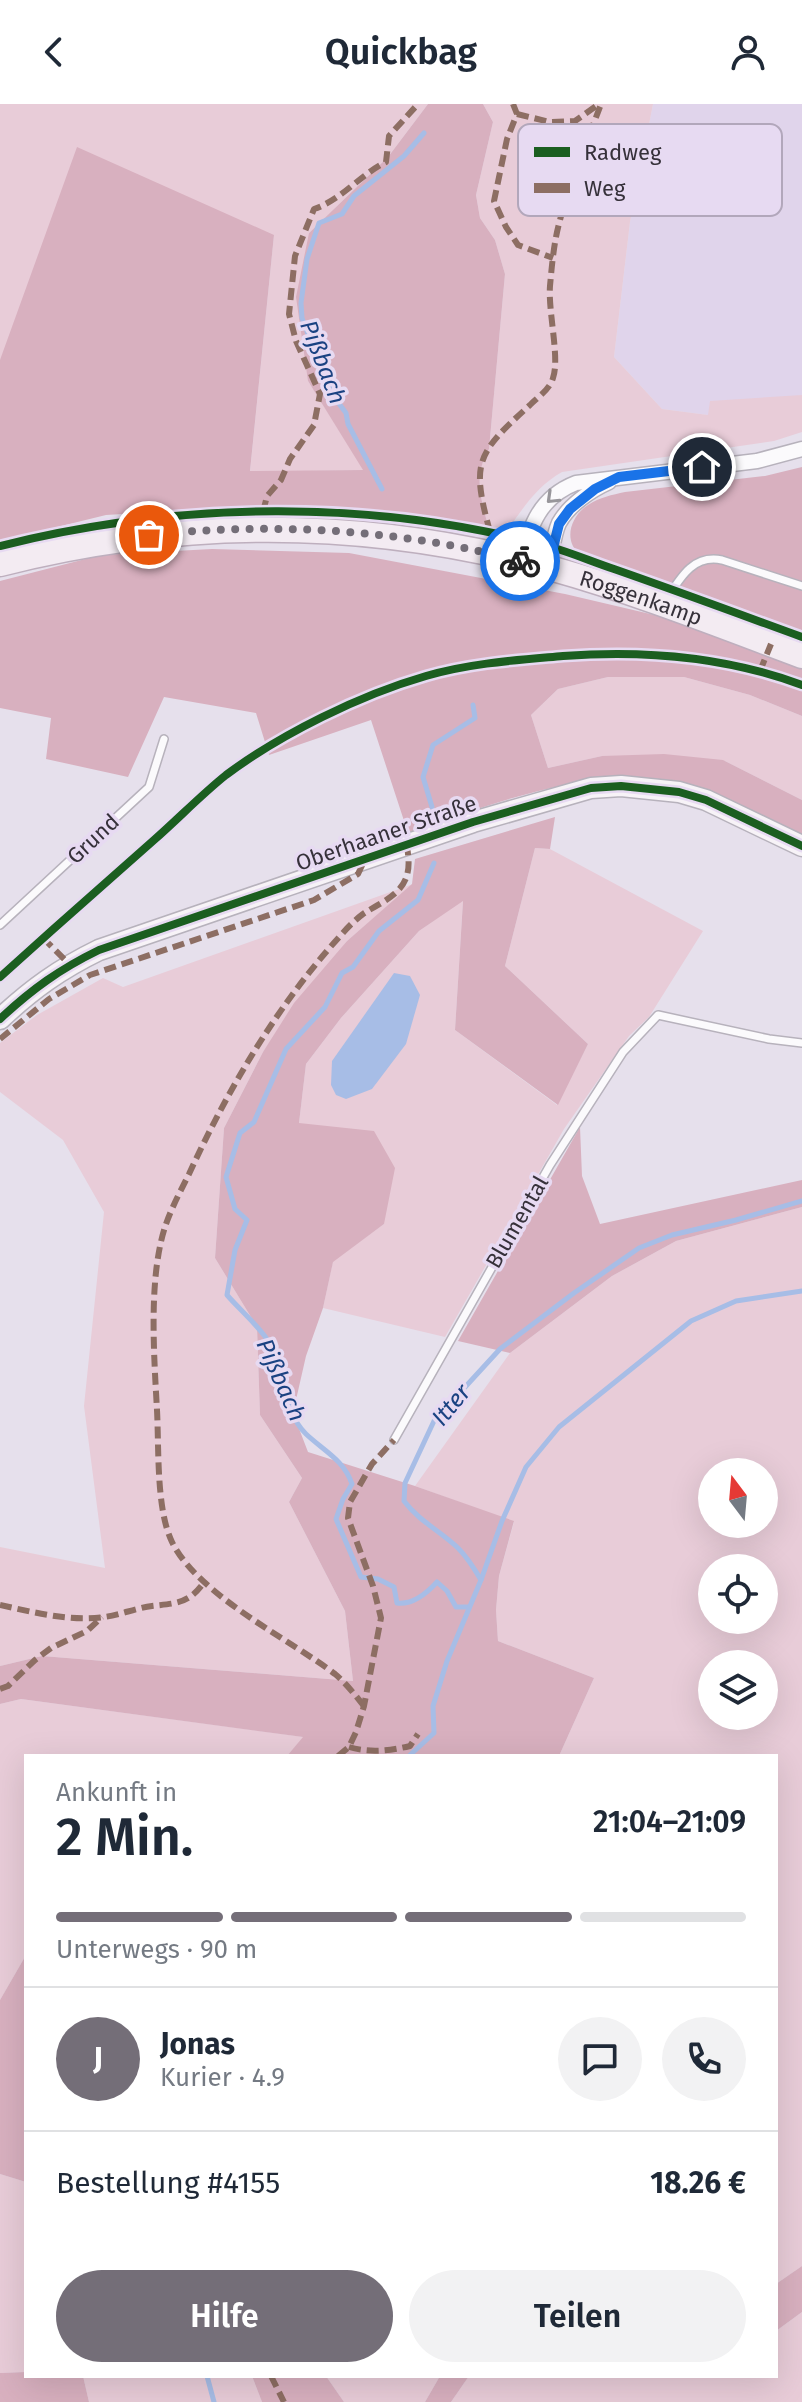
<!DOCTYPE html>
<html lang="de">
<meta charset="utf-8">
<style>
:root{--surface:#fff;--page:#f2f2f3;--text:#1f2937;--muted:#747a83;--line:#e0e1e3;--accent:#746e78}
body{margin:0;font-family:"Fira Sans",sans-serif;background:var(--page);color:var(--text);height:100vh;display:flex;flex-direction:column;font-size:30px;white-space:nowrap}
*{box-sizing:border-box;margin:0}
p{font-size:26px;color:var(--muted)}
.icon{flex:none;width:44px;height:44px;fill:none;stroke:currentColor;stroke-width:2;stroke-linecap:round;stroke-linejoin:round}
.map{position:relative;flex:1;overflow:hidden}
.panel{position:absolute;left:24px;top:1650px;width:754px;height:624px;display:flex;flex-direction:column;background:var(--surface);border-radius:0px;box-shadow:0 8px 32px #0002}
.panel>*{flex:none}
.needle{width:52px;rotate:344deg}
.buttons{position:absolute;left:698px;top:1354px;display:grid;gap:16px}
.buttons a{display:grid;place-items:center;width:80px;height:80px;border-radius:50%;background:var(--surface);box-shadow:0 8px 32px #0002;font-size:40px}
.pin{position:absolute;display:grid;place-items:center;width:68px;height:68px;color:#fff;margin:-34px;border:4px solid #fff;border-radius:50%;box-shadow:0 2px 8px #0007}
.courier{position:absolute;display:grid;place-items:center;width:80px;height:80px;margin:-40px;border:6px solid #1a73e8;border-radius:50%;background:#fff;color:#222;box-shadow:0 2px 10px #0007}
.summary em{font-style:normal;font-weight:600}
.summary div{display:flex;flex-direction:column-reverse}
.summary{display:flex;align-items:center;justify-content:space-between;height:136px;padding:0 32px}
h1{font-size:52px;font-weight:600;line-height:60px}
.bar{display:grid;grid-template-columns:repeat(4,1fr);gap:12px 8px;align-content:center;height:96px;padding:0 32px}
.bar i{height:10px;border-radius:6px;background:var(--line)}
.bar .current{background:var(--accent)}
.bar p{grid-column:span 4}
.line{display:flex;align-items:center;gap:20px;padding:0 32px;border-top:2px solid var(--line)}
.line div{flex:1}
.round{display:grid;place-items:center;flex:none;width:84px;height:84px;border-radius:42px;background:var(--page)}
.cta{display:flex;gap:16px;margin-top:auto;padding:16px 32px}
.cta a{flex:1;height:92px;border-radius:48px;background:var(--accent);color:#fff;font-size:32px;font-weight:600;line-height:92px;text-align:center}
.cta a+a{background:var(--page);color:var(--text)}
header{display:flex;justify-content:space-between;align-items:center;height:104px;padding:0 32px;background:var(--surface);font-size:36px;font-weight:600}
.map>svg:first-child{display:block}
</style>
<header><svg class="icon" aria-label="back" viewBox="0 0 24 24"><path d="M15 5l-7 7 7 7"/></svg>Quickbag<svg class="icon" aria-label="person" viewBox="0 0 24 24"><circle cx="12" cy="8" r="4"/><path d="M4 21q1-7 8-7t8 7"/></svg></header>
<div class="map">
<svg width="802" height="2298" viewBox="0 0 802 2298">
<rect width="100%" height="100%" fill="#e6e0ec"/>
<!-- built -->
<polygon fill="#e0d4eb" points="653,0 802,0 802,291 708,311 662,305 614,253 630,118"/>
<!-- green -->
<g fill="#e8ccd8" fill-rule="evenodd">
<polygon points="0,0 428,0 388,53 309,129 308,277 364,366 250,368 274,131 0,256"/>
<path d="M483,0H653L630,118L614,253L662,305L708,311L710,297L802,291V328L774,337L562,368C537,382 523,404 507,427L489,426C482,395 472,374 489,345L505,170L495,136L480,114L476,91L493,18Z"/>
<polygon points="608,573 684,573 750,591 802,612 802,696 725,657 602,652 548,664 531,611 558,585"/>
<polygon points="535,744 550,745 703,827 649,913 629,932 564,1025 445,1233 323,1204 333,1157 384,1120 299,1019 306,960 341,914 419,827 463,796 455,926 557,1001 588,940 505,862"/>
<polygon points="413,780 347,837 263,948 224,1024 215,1154 257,1223 260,1311 302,1374 289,1398 345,1507 353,1577 42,1552 0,1562 0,1443 105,1464 84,1302 104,1108 63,1036 0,988 0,939 37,911 103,874 123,883"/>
<path d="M802,1103V2162L776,2180V1652H559L594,1574L498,1537L496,1506L499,1472L514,1418L415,1382L510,1249L612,1172L676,1137ZM712,1368H764V1420H712ZM712,1464H764V1516H712ZM712,1560H764V1612H712Z"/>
<polygon points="21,1595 304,1633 287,1652 26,1652 26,1851 0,1896 0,1600"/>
<polygon points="0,2070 26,2078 26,2268 0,2269"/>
<polygon points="802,2208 802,2298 451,2298 469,2272 776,2272 776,2227"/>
<polygon points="83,2272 252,2272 262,2298 89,2298"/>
<polygon points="326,2272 440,2272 425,2298 344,2298"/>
</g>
<!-- forest -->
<g fill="#d8b0bf">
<path d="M428,0H483L493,18L476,91L480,114L495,136L505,170L489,345C472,374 482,396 489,426L259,402L106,411L0,437V256L77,43L274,131L250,367L363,366L308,277L296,193L309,129L388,53Z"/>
<path d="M802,363V537L578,449C563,434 572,411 588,401C600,393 612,391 625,388L765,372Z"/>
<path d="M212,445L349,449L565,490L693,520L802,560V612L750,591L684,573H608L558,585L531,611L548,664L602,652L664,650L723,656L802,696V733C762,714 716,686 672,677C593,660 483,703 408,729L371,616L269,651L256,609L164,593L128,673L46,655L51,614L0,604V477L101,451Z"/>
<polygon points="555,713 550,745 535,744 505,862 588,940 558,1001 455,926 463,797 419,827 341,914 306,960 299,1019 374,1027 395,1064 384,1120 333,1158 323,1204 306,1252 293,1309 308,1348 415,1382 514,1417 499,1472 496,1506 498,1537 594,1574 559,1652 287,1652 303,1633 21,1595 0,1600 0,1562 42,1552 353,1577 345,1507 289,1398 302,1374 260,1311 257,1223 215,1154 224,1024 263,948 294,899 347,837 412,780 415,755"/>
<polygon points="580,1023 582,1072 600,1120 802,1076 802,1103 676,1137 612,1172 510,1249 458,1237"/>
<polygon points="26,1851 26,2078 0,2070 0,1896"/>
<polygon points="802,2162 802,2208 776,2227 776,2180"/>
<polygon points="26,2268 26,2272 83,2272 89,2298 0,2298 0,2269"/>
<polygon points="252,2272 326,2272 344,2298 262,2298"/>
<polygon points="440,2272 469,2272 451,2298 425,2298"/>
</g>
<!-- water -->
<polygon fill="#a7bde6" points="394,869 410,872 420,891 406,940 372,985 346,995 336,991 331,981 332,957"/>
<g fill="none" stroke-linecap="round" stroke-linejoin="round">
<!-- stream -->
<g stroke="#a7bde6" stroke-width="5">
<polyline points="382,385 348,320 346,309 331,289 328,271 319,260 302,214 301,199 307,155 319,119 342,110 354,92 404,52 424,29"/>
<polyline points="432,703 423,673 433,641 475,614 473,601"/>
<path d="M434,759L418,796L379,827L353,863L342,869L325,903L286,945L254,1018L240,1029L226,1073L235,1105L247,1116L235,1146L227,1191C240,1206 258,1221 269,1238C284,1264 282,1307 306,1330C324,1347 344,1356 352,1380L343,1395L336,1415L361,1473L378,1475L394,1483L397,1499C412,1501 427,1489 437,1478L447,1487L456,1503H469"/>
<polyline points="481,1476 502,1417 526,1363 559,1323 691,1217 736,1197 802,1187"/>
<path d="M409,1652L434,1629L433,1602L447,1557L481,1476C474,1464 468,1454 458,1444C440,1427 419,1417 404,1397L405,1379L434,1317L500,1245L574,1189L639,1144L672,1131L736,1116L802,1097"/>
<polyline points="207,2272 214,2298"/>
</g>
<defs>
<g id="lane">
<path d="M666,496C680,474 693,450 722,456L802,482"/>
<polyline points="0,821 149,683 164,635"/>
<polyline points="394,1336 550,1061 623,948 658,911 769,935 802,939"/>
</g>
<g id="street">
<path d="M521,457C530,421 540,393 576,379L757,357L802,345"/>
<path d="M548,464C552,450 553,432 559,419C569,401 591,386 609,378"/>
</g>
<path id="secondary" d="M0,915C32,885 60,865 99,846L473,718L591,684L621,682L679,688L706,696L802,742"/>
<g id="primary">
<path id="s1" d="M0,460C184,413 367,414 550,464C636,488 719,521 802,552"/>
</g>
</defs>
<!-- lane casing -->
<use href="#lane" stroke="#b7b2bc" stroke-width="10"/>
<!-- street casing -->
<use href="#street" stroke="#b7b2bc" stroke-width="17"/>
<!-- secondary casing -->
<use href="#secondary" stroke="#b7b2bc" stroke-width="23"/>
<!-- primary casing -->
<use href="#primary" stroke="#beafbe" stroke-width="27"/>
<!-- lane -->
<use href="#lane" stroke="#fbfafc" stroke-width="7"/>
<!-- street -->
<use href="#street" stroke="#fbfafc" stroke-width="14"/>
<!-- secondary -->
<use href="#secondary" stroke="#f7f3f7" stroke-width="20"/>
<!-- primary -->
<use href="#primary" stroke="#f3ebf2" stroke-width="24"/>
<!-- quiet -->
<g stroke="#8d6e63" stroke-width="6" stroke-dasharray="12 6" stroke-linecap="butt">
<polyline points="513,0 517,10 507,35 494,97 506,123 518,141 553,154"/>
<polyline points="517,10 550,18 575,17 599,0"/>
<path d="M263,408L267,392L281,376L290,355L314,321L320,290L296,237L289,210L295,152L314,105C341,96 360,71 386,58L389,32L418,0"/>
<path d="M490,428C471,358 476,350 530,301C538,293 550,285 553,274C560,254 548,208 550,182C552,160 554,137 560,116C570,76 587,38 601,0"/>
<polyline points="760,567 771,540"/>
<polyline points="43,834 74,865"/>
<polyline points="0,935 49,895 90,871 314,796 358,770 365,755"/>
<path d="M0,1501C33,1508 70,1518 104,1513C120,1511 136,1504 152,1502C177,1499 189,1500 205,1477"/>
<polyline points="0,1585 8,1582 35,1556 51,1544 87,1527 102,1513"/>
<path d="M364,1602C355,1591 346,1579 335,1570C289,1535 198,1491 172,1438C156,1405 159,1344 157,1306C154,1251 148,1172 166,1120C172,1103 181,1086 189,1070C228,985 278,900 341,831C348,823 355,816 363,810C378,800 402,791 407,771C410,761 408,751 407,741"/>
<path d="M349,1643C369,1649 389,1647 410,1642L418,1630"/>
<polyline points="338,1652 349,1643 356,1628 364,1602 381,1514 373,1482 348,1414 350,1398 372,1360 394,1336"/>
<polyline points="271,2272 284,2298"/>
</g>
<defs>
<g id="cycleway">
<path d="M0,442C179,397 372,394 551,443C572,449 593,458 614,465C677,487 739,510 802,533"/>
<path d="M0,873C51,827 103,781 154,736C178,715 201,691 226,671C281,630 360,591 426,572C470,559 518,556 563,552C643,546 727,553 802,581"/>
<path d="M0,915C32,885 60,865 99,846L473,718L591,684L621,682L679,688L706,696L802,742"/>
</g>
</defs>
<!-- cycleway casing -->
<use href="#cycleway" stroke="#e7daf2" stroke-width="13"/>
<!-- cycleway -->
<use href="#cycleway" stroke="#1b5e20" stroke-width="8"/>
</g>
<!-- one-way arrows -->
<defs><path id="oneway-chevron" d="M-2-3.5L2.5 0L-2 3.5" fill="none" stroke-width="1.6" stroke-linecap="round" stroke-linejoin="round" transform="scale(2)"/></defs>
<use stroke="#98969b" href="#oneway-chevron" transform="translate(552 394) rotate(136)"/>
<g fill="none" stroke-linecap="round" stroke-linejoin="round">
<!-- done -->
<path stroke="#746e78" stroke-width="8" stroke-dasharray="0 14.4" d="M149,431C273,418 400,425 520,457"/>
<!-- route -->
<polyline stroke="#1a73e8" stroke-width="10" points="520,457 548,464 559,420 570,405 595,385 619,373 702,363"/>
</g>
<g text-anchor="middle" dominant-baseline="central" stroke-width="7" stroke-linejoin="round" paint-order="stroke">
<!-- street labels -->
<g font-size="22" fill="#36313a" stroke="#e7daf2">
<text stroke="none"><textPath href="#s1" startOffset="652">Roggenkamp</textPath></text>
<text transform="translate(386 729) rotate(-19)">Oberhaaner Straße</text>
<text transform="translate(93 735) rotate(-43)">Grund</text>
<text transform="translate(517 1118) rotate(-60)">Blumental</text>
</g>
<!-- water labels -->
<g font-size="24" font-style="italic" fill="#1a4282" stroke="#e7daf2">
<text transform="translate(323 258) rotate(69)">Pißbach</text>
<text transform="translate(281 1276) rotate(66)">Pißbach</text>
<text transform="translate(451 1301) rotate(-50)">Itter</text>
</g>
</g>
<!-- legend -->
<rect x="518" y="20" width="264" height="92" rx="12" fill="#e7daf2" stroke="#b2a7bb" stroke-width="2"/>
<rect x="534" y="43" width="36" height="10" fill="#1b5e20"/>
<rect x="534" y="79" width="36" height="10" fill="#8d6e63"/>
<g font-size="22" fill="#36313a">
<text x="584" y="56">Radweg</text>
<text x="584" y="92">Weg</text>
</g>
</svg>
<div class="buttons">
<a><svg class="needle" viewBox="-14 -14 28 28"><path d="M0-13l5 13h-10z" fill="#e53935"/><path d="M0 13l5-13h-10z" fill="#747a83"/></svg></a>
<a><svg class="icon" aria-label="locate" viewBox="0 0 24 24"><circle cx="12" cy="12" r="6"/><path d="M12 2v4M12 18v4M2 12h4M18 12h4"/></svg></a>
<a><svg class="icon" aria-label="layers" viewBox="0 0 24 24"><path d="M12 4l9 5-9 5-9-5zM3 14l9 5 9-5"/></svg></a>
</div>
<div class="pin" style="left:149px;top:431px;background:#ea580c"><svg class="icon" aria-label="bag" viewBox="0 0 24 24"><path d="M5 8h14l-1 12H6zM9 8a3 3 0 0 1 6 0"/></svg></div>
<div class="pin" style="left:702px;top:363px;background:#1f2937"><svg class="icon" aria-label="home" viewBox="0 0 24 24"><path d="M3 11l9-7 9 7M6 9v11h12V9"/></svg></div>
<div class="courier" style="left:520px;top:457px"><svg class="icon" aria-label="bike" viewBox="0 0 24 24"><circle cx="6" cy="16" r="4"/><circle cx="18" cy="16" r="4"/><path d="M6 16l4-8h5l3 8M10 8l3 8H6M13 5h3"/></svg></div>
<section class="panel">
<div class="summary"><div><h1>2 Min.</h1><p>Ankunft in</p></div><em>21:04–21:09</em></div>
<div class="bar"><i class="current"></i><i class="current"></i><i class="current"></i><i></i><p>Unterwegs · 90 m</p></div>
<div class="line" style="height:144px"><b class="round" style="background:var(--accent);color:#fff">J</b><div><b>Jonas</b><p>Kurier · 4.9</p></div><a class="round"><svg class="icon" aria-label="chat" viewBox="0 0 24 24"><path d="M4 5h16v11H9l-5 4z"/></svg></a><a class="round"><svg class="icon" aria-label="phone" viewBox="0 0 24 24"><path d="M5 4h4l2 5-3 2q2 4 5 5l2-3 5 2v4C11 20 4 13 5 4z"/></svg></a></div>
<div class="line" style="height:104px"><div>Bestellung #4155</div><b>18.26 €</b></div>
<div class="cta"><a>Hilfe</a><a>Teilen</a></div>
</section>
</div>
